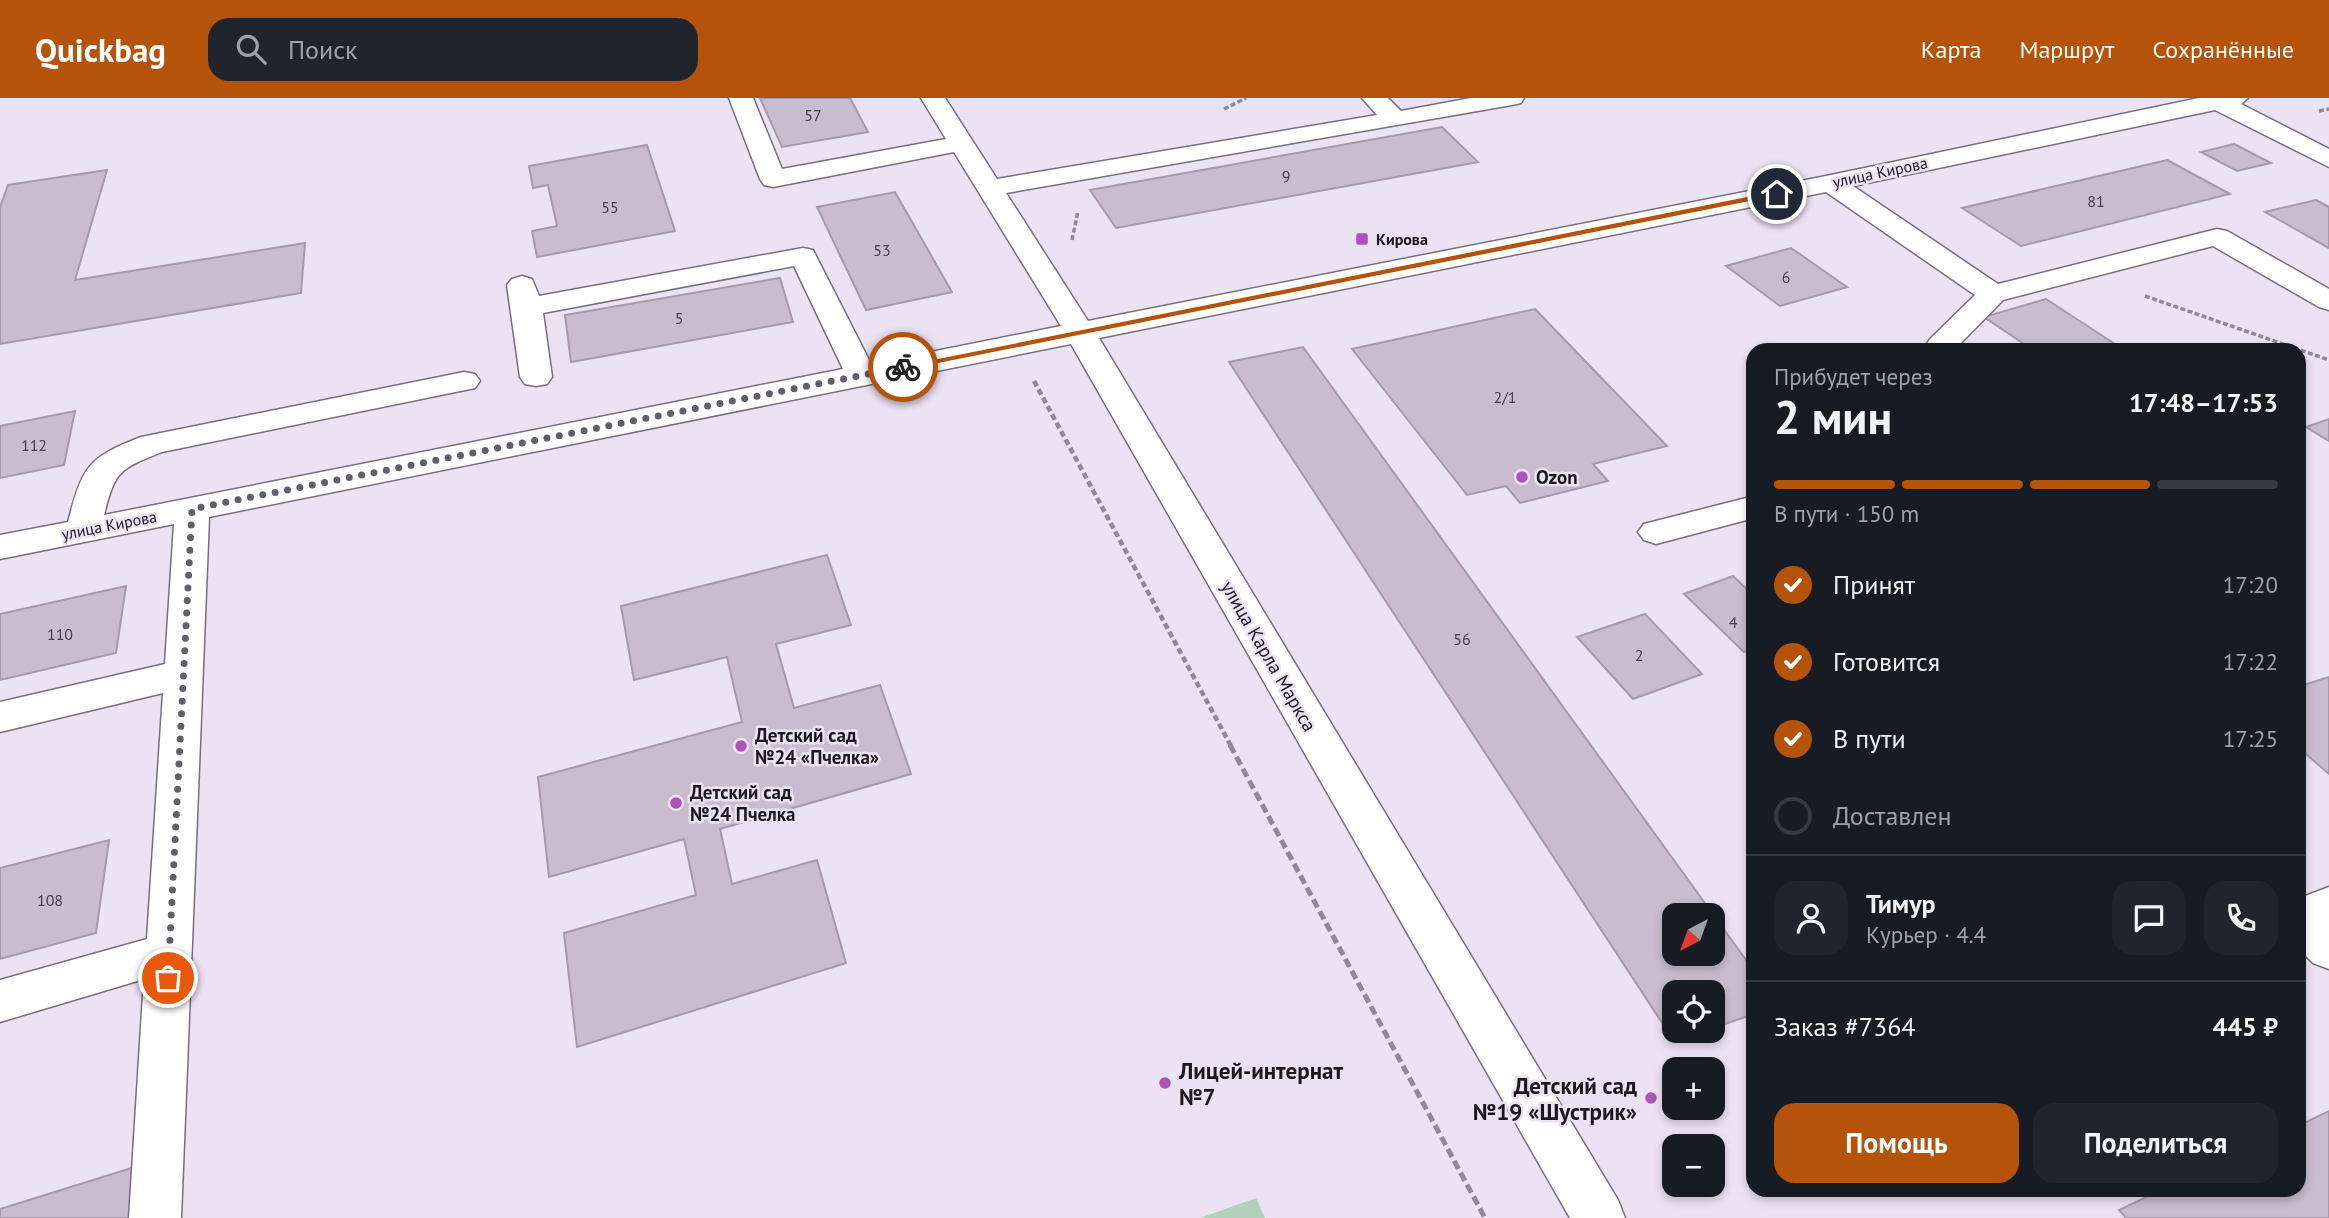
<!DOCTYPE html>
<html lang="ru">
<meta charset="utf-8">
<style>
:root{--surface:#171b24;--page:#20242c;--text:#f1f3f6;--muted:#9ea1a6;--line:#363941;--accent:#b45309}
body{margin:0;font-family:"PT Sans",sans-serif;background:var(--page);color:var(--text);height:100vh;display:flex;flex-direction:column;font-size:26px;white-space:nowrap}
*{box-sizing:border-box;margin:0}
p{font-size:23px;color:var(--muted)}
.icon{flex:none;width:38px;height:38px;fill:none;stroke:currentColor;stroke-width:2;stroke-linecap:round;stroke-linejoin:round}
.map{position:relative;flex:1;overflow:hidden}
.sheet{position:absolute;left:1746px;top:245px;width:560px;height:854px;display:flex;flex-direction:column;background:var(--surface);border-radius:21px;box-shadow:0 4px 10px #0003}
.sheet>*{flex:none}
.needle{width:46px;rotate:221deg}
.controls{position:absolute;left:1662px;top:805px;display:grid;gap:14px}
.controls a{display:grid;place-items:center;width:63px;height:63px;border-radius:14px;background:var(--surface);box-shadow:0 4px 10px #0003;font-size:35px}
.pin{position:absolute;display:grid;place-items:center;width:60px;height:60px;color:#fff;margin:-30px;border:4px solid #fff;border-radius:50%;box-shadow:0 2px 7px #0007}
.courier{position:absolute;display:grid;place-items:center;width:70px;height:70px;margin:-35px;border:5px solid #b45309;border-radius:50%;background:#fff;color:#222;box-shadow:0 2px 9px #0007}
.overview em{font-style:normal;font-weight:800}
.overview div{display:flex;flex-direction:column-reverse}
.overview{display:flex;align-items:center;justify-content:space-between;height:119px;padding:0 28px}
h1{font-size:46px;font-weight:800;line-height:52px}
.bar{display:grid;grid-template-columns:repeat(4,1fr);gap:10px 7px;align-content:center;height:84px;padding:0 28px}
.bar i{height:9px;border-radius:5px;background:var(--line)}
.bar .on{background:var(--accent)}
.bar p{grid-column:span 4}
.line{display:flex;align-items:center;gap:18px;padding:0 28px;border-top:2px solid var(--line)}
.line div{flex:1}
.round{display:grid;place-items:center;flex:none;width:74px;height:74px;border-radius:21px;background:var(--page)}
ol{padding:0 28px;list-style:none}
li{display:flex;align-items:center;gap:21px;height:77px}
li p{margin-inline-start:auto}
li .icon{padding:7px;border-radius:50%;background:var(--accent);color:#fff;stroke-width:4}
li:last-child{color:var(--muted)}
li i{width:38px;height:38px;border:4px solid var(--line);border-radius:50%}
.button{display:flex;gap:14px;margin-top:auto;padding:14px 28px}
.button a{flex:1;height:80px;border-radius:21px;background:var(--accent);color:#fff;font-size:28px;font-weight:800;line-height:80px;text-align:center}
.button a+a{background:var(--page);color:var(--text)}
header{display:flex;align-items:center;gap:42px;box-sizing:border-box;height:98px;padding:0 35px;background:var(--accent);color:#fff}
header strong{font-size:33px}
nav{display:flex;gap:38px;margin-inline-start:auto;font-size:24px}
.search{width:490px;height:63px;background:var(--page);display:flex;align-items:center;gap:18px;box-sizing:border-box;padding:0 24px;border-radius:21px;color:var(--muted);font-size:26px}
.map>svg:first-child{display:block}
</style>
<header>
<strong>Quickbag</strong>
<div class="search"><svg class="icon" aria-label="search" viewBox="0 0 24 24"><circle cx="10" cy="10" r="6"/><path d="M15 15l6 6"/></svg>Поиск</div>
<nav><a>Карта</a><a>Маршрут</a><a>Сохранённые</a></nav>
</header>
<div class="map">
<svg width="2329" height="1120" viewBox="0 0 2329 1120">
<rect width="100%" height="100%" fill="#ebe2f4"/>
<!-- green -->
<polygon fill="#b2d1bb" points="1256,1100 1265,1120 1200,1120"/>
<!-- building -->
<g fill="#c8bcce" stroke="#a59aab" stroke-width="2" fill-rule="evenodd">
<polygon points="760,0 850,0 868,34 782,49"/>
<polygon points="1442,29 1478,64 1116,130 1090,92"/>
<polygon points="2234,46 2271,65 2237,73 2201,54"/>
<polygon points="647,47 675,133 537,159 532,133 557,128 548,87 533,90 529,68"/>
<polygon points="2167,62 2230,96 2021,148 1962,110"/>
<polygon points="107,72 75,182 305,145 301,195 0,246 0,109 8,87"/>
<polygon points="895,94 952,194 866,212 817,109"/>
<polygon points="2316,102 2329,109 2329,150 2265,114"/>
<polygon points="1791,150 1847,189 1780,208 1726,168"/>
<polygon points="780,180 793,224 571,264 565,217"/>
<polygon points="2046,201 2124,252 2033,252 1984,219"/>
<polygon points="1535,211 1667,348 1593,366 1608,383 1520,405 1506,388 1467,397 1352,251"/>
<path d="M1303,249L1754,873V916L1713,930V894H1675V933H1705L1674,943L1229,264ZM1675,817H1713V856H1675Z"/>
<polygon points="75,313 64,367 0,380 0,328"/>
<polygon points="2329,321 2329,343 2306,329"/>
<polygon points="827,457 851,527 776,546 794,610 880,587 911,676 720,731 732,786 817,762 846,865 577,949 564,835 696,797 684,741 549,779 538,679 742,624 727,559 634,582 621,508"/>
<polygon points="1733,478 1754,498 1754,550 1744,554 1684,496"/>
<polygon points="126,488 116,555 0,582 0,516"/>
<polygon points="1645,516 1702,576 1633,601 1577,539"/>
<polygon points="2329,579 2329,676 2300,651 2300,588"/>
<polygon points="109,742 96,835 0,861 0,770"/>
<polygon points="2329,1013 2329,1120 2126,1120 2119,1112 2161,1092 2300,1092 2300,1027"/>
<polygon points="151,1064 145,1120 0,1120 0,1111"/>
</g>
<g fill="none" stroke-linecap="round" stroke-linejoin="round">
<defs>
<g id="minor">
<path d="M729,0H753L782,71L946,41L921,0H945L997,81L1377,17L1362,0H1388L1401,13L1471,0H1524L1521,5L1512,7L1006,95L1088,223L1831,77L2199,0H2248L2241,6L2329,51V69L2215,12L1853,88L1998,186L2217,131L2227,133L2329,191V212L2319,209L2213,148L2003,202L1959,247L1962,252H1929L1926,247L1930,241L1975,197L1826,94L1099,240L1618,1102L1625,1120H1570L1071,246L209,419L181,1120H129L144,881L0,924V882L147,841L163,595L0,634V604L165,566L174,426L0,461V437L68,424C83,368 87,360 141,339L464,274L475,276L480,283L475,290L162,354C120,371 115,372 104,417L843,271L794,168L543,215L552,279L547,286L536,288L525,286L520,279L507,187L512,181L522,178L532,181L539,198L803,150L813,152L871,266L1061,228L954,54L773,89L764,87L760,81Z"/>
<polygon points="1754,398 1754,420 1656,446 1644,442 1638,434 1644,426"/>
<polygon points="2329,789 2329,871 2313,865 2300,852 2300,800"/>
</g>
</defs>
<!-- minor casing -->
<use href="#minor" stroke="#776f7f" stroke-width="3"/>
<!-- path-far2 -->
<g stroke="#8f8996" stroke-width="3.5" stroke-dasharray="5 2.5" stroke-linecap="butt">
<polyline points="1224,11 1246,0"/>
<polyline points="2319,13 2329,11"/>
<polyline points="1072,142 1078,113"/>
<polyline points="2145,198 2329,262"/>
</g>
<!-- path-far1 -->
<polyline stroke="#8f8996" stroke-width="4.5" stroke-dasharray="6 3.5" stroke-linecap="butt" points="1034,283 1231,648"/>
<!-- path -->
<polyline stroke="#8f8996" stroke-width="5" stroke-dasharray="9 4.5" stroke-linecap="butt" points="1230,647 1485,1120"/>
<!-- minor -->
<use href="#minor" fill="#fff" fill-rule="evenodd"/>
</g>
<!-- route -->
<polygon fill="#b45309" points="1777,93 1780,97 903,272 898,269"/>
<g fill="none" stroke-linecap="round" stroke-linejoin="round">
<!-- done -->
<polyline stroke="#635e69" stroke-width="7" stroke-dasharray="0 12.6" points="168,880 192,411 903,269"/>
</g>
<!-- markers -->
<g fill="#ae51bb" stroke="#ebe2f4" stroke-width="2.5">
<rect x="1355" y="134" width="14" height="14" rx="3.5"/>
<circle cx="1522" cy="379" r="7"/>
<circle cx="741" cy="648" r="7"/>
<circle cx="676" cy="705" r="7"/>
<circle cx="1165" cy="985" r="7"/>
<circle cx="1651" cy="1000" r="7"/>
</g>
<g text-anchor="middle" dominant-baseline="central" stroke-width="5" stroke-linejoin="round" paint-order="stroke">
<!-- number labels -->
<g font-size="16" fill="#46404a">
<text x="813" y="17">57</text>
<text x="1286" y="78">9</text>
<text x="2096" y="103">81</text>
<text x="610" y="109">55</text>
<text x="882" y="152">53</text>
<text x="1786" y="179">6</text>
<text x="679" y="220">5</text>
<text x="1505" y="299">2/1</text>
<text x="34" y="347">112</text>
<text x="1733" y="524">4</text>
<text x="60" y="536">110</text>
<text x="1462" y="541">56</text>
<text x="1639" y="557">2</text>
<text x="50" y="802">108</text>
</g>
<!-- far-street labels -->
<g font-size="16" fill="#1a171e" stroke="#ebe2f4">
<text transform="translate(1880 74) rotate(-12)">улица Кирова</text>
<text transform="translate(109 427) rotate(-11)">улица Кирова</text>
</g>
<!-- far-poi labels -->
<g font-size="16" font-weight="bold" fill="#1a171e" stroke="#ebe2f4" text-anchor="start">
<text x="1376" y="141">Кирова</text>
</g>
<!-- poi labels -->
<g font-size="19" font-weight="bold" fill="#1a171e" stroke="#ebe2f4" text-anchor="start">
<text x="1536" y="379">Ozon</text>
<text x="755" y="637">Детский сад<tspan x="755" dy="22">№24 «Пчелка»</tspan></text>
<text x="690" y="694">Детский сад<tspan x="690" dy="22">№24 Пчелка</tspan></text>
</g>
<!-- street labels -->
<g font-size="19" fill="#1a171e" stroke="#ebe2f4">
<text transform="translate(1269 558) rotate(60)">улица Карла Маркса</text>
</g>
<!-- near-poi labels -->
<g font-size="23" font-weight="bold" fill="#1a171e" stroke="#ebe2f4" text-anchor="start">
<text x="1179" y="972">Лицей-интернат<tspan x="1179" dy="26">№7</tspan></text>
<text x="1637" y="987" text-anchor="end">Детский сад<tspan x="1637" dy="26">№19 «Шустрик»</tspan></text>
</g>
</g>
</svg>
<div class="controls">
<a><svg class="needle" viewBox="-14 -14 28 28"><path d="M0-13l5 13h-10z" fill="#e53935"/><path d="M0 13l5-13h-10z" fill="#9ea1a6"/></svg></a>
<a><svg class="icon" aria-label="locate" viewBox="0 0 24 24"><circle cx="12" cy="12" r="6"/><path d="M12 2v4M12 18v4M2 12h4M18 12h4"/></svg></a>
<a>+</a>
<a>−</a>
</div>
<div class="pin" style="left:168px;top:880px;background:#ea580c"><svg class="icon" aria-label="bag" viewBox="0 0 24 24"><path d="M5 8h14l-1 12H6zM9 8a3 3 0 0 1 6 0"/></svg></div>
<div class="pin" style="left:1777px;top:96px;background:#1f2937"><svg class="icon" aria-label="home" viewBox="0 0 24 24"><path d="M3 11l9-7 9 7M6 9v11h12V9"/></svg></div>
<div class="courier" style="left:903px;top:269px"><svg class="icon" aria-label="bike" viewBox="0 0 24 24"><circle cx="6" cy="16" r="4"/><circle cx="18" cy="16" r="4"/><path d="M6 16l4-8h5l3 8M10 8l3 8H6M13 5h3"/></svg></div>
<section class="sheet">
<div class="overview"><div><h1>2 мин</h1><p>Прибудет через</p></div><em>17:48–17:53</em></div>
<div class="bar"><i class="on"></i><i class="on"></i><i class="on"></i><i></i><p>В пути · 150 m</p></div>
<ol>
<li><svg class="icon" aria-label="check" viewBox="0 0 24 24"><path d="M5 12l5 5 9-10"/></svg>Принят<p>17:20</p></li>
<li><svg class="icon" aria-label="check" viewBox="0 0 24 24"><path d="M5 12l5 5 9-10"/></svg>Готовится<p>17:22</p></li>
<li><svg class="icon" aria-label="check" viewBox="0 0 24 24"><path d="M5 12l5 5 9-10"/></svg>В пути<p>17:25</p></li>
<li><i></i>Доставлен</li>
</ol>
<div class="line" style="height:126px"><a class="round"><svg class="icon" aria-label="person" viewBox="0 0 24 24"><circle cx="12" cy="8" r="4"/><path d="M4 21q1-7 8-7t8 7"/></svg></a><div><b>Тимур</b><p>Курьер · 4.4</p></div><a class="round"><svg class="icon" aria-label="chat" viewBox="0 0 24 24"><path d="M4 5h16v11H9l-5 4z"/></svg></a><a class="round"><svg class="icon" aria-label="phone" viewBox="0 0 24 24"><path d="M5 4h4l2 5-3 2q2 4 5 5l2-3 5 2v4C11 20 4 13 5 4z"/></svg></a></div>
<div class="line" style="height:91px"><div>Заказ #7364</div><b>445 ₽</b></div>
<div class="button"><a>Помощь</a><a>Поделиться</a></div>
</section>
</div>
